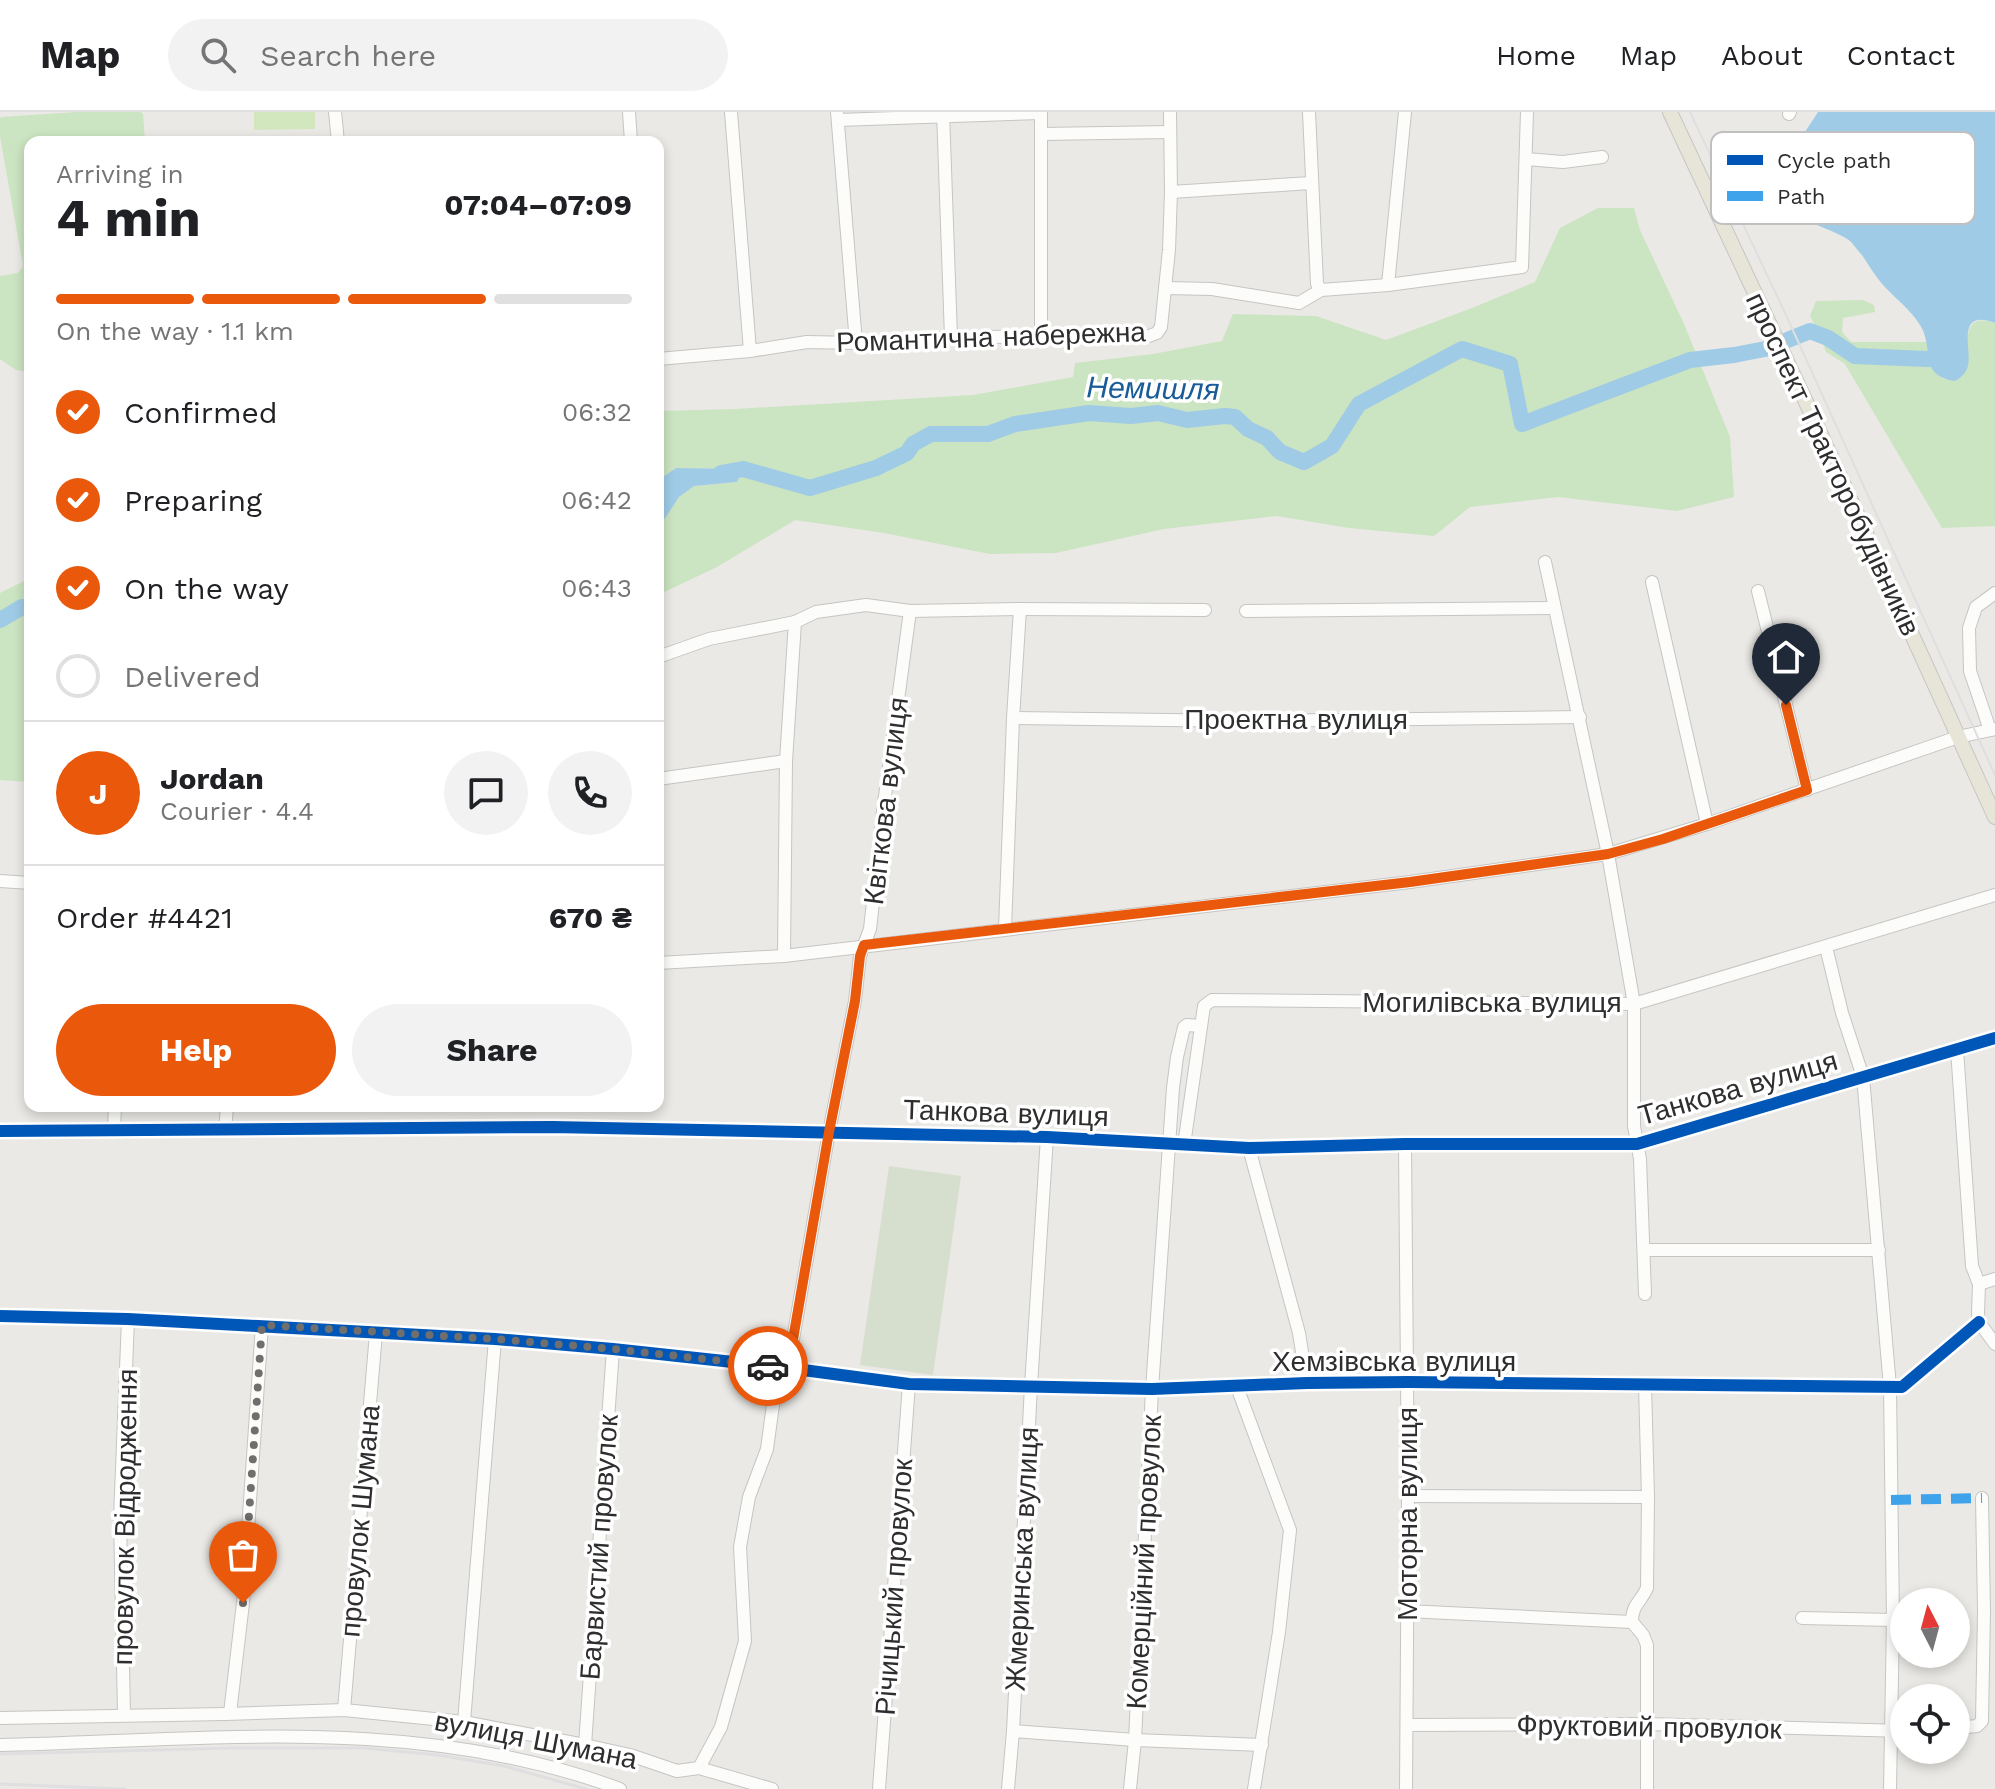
<!DOCTYPE html>
<meta charset="utf-8">
<style>
:root{--surface:#fff;--page:#f2f2f2;--text:#202124;--muted:#757577;--line:#e0e0e0;--accent:#ea580c}
body{margin:0;font-family:"Work Sans",sans-serif;background:var(--page);color:var(--text);height:100vh;display:flex;flex-direction:column;font-size:30px;white-space:nowrap}
*{box-sizing:border-box;margin:0}
p{font-size:26px;color:var(--muted)}
.icon{flex:none;width:44px;height:44px;fill:none;stroke:currentColor;stroke-width:2;stroke-linecap:round;stroke-linejoin:round}
.map{position:relative;flex:1;overflow:hidden}
.side{position:absolute;left:24px;top:24px;width:640px;height:976px;display:flex;flex-direction:column;background:var(--surface);border-radius:16px;box-shadow:0 4px 12px #0003}
.side>*{flex:none}
.needle{width:52px;rotate:354deg}
.fabs{position:absolute;left:1890px;top:1476px;display:grid;gap:16px}
.fabs a{display:grid;place-items:center;width:80px;height:80px;border-radius:50%;background:var(--surface);box-shadow:0 4px 12px #0003;font-size:40px}
.pin{position:absolute;display:grid;place-items:center;width:68px;height:68px;color:#fff;margin:-82px -34px;border-radius:50% 50% 50% 0;rotate:-45deg;box-shadow:0 0 8px #0007}
.pin .icon{rotate:45deg}
.courier{position:absolute;display:grid;place-items:center;width:80px;height:80px;margin:-40px;border:6px solid #ea580c;border-radius:50%;background:#fff;color:#222;box-shadow:0 2px 10px #0007}
.summary em{font-style:normal;font-weight:700}
.summary div{display:flex;flex-direction:column-reverse}
.summary{display:flex;align-items:center;justify-content:space-between;height:136px;padding:0 32px}
h1{font-size:52px;font-weight:700;line-height:60px}
.bar{display:grid;grid-template-columns:repeat(4,1fr);gap:12px 8px;align-content:center;height:96px;padding:0 32px}
.bar i{height:10px;border-radius:6px;background:var(--line)}
.bar .active{background:var(--accent)}
.bar p{grid-column:span 4}
.line{display:flex;align-items:center;gap:20px;padding:0 32px;border-top:2px solid var(--line)}
.line div{flex:1}
.round{display:grid;place-items:center;flex:none;width:84px;height:84px;border-radius:42px;background:var(--page)}
ol{padding:0 32px;list-style:none}
li{display:flex;align-items:center;gap:24px;height:88px}
li p{margin-inline-start:auto}
li .icon{padding:8px;border-radius:50%;background:var(--accent);color:#fff;stroke-width:4}
li:last-child{color:var(--muted)}
li i{width:44px;height:44px;border:4px solid var(--line);border-radius:50%}
.cta{display:flex;gap:16px;margin-top:auto;padding:16px 32px}
.cta a{flex:1;height:92px;border-radius:48px;background:var(--accent);color:#fff;font-size:32px;font-weight:700;line-height:92px;text-align:center}
.cta a+a{background:var(--page);color:var(--text)}
header{display:flex;align-items:center;gap:48px;box-sizing:border-box;height:112px;padding:0 40px;background:var(--surface);border-bottom:2px solid var(--line)}
header strong{font-size:38px}
nav{display:flex;gap:44px;margin-inline-start:auto;font-size:28px}
.search{width:560px;height:72px;background:var(--page);display:flex;align-items:center;gap:20px;box-sizing:border-box;padding:0 28px;border-radius:44px;color:var(--muted);font-size:30px}
.map>svg:first-child{display:block}
</style>
<header>
<strong>Map</strong>
<div class="search"><svg class="icon" aria-label="search" viewBox="0 0 24 24"><circle cx="10" cy="10" r="6"/><path d="M15 15l6 6"/></svg>Search here</div>
<nav><a>Home</a><a>Map</a><a>About</a><a>Contact</a></nav>
</header>
<div class="map">
<svg width="1995" height="1677" viewBox="0 0 1995 1677">
<rect width="100%" height="100%" fill="#ebe9e5"/>
<!-- green -->
<g fill="#cbe4c1">
<polygon points="77,0 140,0 143,2 145,30 30,30 30,260 16,258 0,247 0,164 18,161 23,154 0,24 0,6 2,5"/>
<polygon points="1598,96 1634,96 1640,118 1684,212 1730,325 1734,385 1677,399 1558,385 1470,395 1434,424 1349,416 1277,404 1164,417 1056,441 990,442 884,421 795,408 717,455 658,483 658,417 679,385 694,374 737,370 742,357 676,356 663,365 658,359 658,299 736,297 973,283 1073,265 1075,251 1153,242 1222,229 1233,202 1316,204 1386,228 1472,196 1535,170 1560,116"/>
<path d="M1863,188L1874,193L1875,200L1843,206L1842,220L1851,230H1927C1927,248 1929,255 1944,267L1968,243C1966,222 1967,201 1995,211V414L1942,416L1845,252L1826,240L1820,222L1810,204L1816,189Z"/>
<polygon points="30,466 30,670 0,668 0,481"/>
</g>
<!-- cemetery -->
<polygon fill="#d6dfce" points="889,1054 961,1064 933,1263 860,1253"/>
<!-- pitch -->
<polygon fill="#d3e7bf" points="254,0 315,0 315,17 254,18"/>
<!-- water -->
<g fill="#9fcbe6">
<path d="M1818,0H1995V211C1955,196 1972,237 1968,254C1966,261 1961,266 1955,269C1917,263 1935,236 1920,213C1911,198 1895,186 1883,173C1875,164 1869,153 1862,143C1858,139 1854,133 1850,129C1835,117 1775,101 1772,84C1769,70 1809,15 1818,0Z"/>
<polygon points="676,356 743,357 737,370 694,374 679,385 658,417 658,392 662,384 663,365"/>
</g>
<g fill="none" stroke-linecap="round" stroke-linejoin="round">
<!-- river -->
<g stroke="#9fcbe6" stroke-width="16">
<polyline points="721,361 743,357 810,376 876,356 907,341 913,332 931,322 988,322 1015,312 1089,301 1131,304 1158,301 1187,308 1225,304 1235,305 1248,317 1267,326 1280,340 1304,350 1332,334 1359,292 1462,237 1510,252 1522,312 1690,248 1734,243 1765,237 1810,219 1828,226 1855,244 1927,247 1938,246 1945,239"/>
<polyline points="0,508 22,495 30,496"/>
</g>
<defs>
<g id="minor">
<polyline points="335,0 338,30"/>
<polyline points="629,0 631,30"/>
<polyline points="731,0 750,239"/>
<polyline points="837,0 856,231"/>
<polyline points="943,0 951,225"/>
<polyline points="1309,0 1317,172 1321,178"/>
<polyline points="1789,2 1790,0"/>
<polyline points="838,8 1041,1"/>
<polyline points="1041,22 1170,20"/>
<polyline points="1526,47 1563,50 1602,45"/>
<polyline points="1171,80 1311,71"/>
<polyline points="1388,173 1405,0"/>
<polyline points="1165,176 1212,177 1299,191 1321,178 1388,173 1522,155 1527,0"/>
<polyline points="1041,224 1041,0"/>
<polyline points="658,247 750,239 807,230 856,231 873,234 951,225 1149,224 1157,221 1161,215 1169,138 1171,80 1170,0"/>
<polyline points="1545,450 1608,742 1634,892 1634,1014 1640,1047 1645,1182"/>
<polyline points="1652,470 1707,712"/>
<polyline points="1758,479 1807,678"/>
<polyline points="1246,499 1554,496"/>
<polyline points="658,545 709,527 795,510 816,500 866,493 910,499 1020,497 1205,498"/>
<polyline points="1013,606 1242,609 1580,605"/>
<polyline points="1990,618 1970,559 1969,516 1976,495 1995,481"/>
<polyline points="658,667 786,649"/>
<polyline points="0,769 30,771"/>
<polyline points="1005,817 1013,606 1020,497"/>
<polyline points="1826,835 1842,901 1863,965 1890,1275 1893,1508 1890,1677"/>
<polyline points="784,844 786,649 795,510"/>
<polyline points="658,851 784,844 1410,770 1608,742 1707,712 1958,625 1995,617"/>
<polyline points="1957,937 1972,1154 1979,1172 1978,1201 1979,1210 1995,1232"/>
<polyline points="114,1017 115,994"/>
<polyline points="0,1019 552,1015 1047,1025 1249,1036 1405,1032 1637,1032 1995,926"/>
<polyline points="225,1019 227,994"/>
<polyline points="1405,1032 1408,1384 1406,1677"/>
<polyline points="1184,1033 1204,894 1212,888 1634,892 1995,783"/>
<polyline points="1249,1036 1299,1221 1307,1271"/>
<polyline points="1645,1138 1879,1138"/>
<polyline points="1979,1172 1995,1167"/>
<polyline points="0,1204 128,1207 495,1227 613,1237 788,1256 909,1272 1152,1277 1307,1271 1408,1270 1902,1275 1979,1210"/>
<path d="M1645,1273L1648,1385L1647,1476C1641,1490 1632,1492 1632,1510L1643,1523L1647,1533V1677"/>
<polyline points="1237,1275 1290,1418 1279,1520 1254,1677"/>
<polyline points="1408,1384 1648,1385"/>
<polyline points="1406,1499 1632,1510"/>
<polyline points="1802,1506 1893,1508"/>
<polyline points="344,1598 376,1221"/>
<polyline points="230,1601 243,1491 262,1213"/>
<polyline points="124,1602 120,1405 128,1207"/>
<polyline points="0,1606 225,1602 344,1598 464,1610 585,1633 630,1643 677,1659 699,1656 772,1677"/>
<polyline points="464,1610 495,1227"/>
<polyline points="1407,1613 1646,1612 1904,1619"/>
<polyline points="1956,1616 1977,1614 1982,1609 1984,1499 1982,1386"/>
<polyline points="1013,1619 1135,1628 1262,1633"/>
<path d="M0,1633C208,1628 420,1602 620,1677"/>
<polyline points="585,1633 613,1237"/>
<polyline points="699,1656 721,1615 745,1529 740,1435 749,1385 767,1337 775,1278 788,1256 829,1020 855,889 860,844 870,817 883,699 910,499"/>
<polyline points="879,1677 909,1272"/>
<polyline points="1008,1677 1013,1619 1031,1274 1047,1025"/>
<polyline points="1130,1677 1135,1628 1152,1277 1173,976 1177,945 1184,915 1187,913 1201,914"/>
</g>
<polyline id="major" points="1670,0 1806,290 1995,705"/>
</defs>
<!-- minor casing -->
<use href="#minor" stroke="#c6c5c4" stroke-width="14"/>
<!-- major casing -->
<use href="#major" stroke="#c6c5c4" stroke-width="16"/>
<!-- minor -->
<use href="#minor" stroke="#fcfcfb" stroke-width="12"/>
<!-- major -->
<use href="#major" stroke="#e6e5d7" stroke-width="14"/>
<!-- tram -->
<polyline stroke="#dfdfe1" stroke-width="2" points="1690,0 1786,203 1995,663"/>
<!-- rail -->
<g stroke="#dfdfe1" stroke-width="3">
<polyline points="0,1642 233,1636 364,1636 438,1643 504,1654 586,1677"/>
<polyline points="0,1672 125,1677"/>
</g>
<!-- quiet -->
<polyline stroke="#3ea3eb" stroke-width="10" stroke-dasharray="20 10" stroke-linecap="butt" points="1891,1388 1982,1386"/>
<defs>
<g id="cycleway">
<polyline points="0,1019 552,1015 1047,1025 1249,1036 1405,1032 1637,1032 1995,926"/>
<polyline points="0,1204 128,1207 495,1227 613,1237 788,1256 909,1272 1152,1277 1307,1271 1408,1270 1902,1275 1979,1210"/>
</g>
</defs>
<!-- cycleway casing -->
<use href="#cycleway" stroke="#fff" stroke-width="17"/>
<!-- cycleway -->
<use href="#cycleway" stroke="#0057b8" stroke-width="12"/>
</g>
<g fill="none" stroke-linecap="round" stroke-linejoin="round">
<!-- done -->
<polyline stroke="#706f6e" stroke-width="8" stroke-dasharray="0 14.4" points="243,1491 262,1213 495,1227 613,1237 768,1254"/>
<!-- route -->
<polyline stroke="#ea580c" stroke-width="10" points="768,1254 788,1256 829,1020 855,889 860,844 864,833 1410,770 1608,742 1663,727 1807,678 1786,593"/>
</g>
<g text-anchor="middle" dominant-baseline="central" stroke-width="7" stroke-linejoin="round" paint-order="stroke">
<!-- street labels -->
<g font-size="28" fill="#2e2e2e" stroke="#fff">
<text transform="translate(991 225) rotate(-2)">Романтична набережна</text>
<text transform="translate(1833 352) rotate(65)">проспект Тракторобудівників</text>
<text x="1296" y="607">Проектна вулиця</text>
<text transform="translate(886 689) rotate(-83)">Квіткова вулиця</text>
<text x="1492" y="890">Могилівська вулиця</text>
<text transform="translate(1738 976) rotate(-16)">Танкова вулиця</text>
<text transform="translate(1006 1001) rotate(2)">Танкова вулиця</text>
<text x="1394" y="1249">Хемзівська вулиця</text>
<text transform="translate(1407 1402) rotate(-90)">Моторна вулиця</text>
<text transform="translate(125 1405) rotate(-89)">провулок Відродження</text>
<text transform="translate(360 1409) rotate(-85)">провулок Шумана</text>
<text transform="translate(599 1435) rotate(-86)">Барвистий провулок</text>
<text transform="translate(1022 1447) rotate(-87)">Жмеринська вулиця</text>
<text transform="translate(1144 1450) rotate(-87)">Комерційний провулок</text>
<text transform="translate(894 1475) rotate(-86)">Річицький провулок</text>
<text transform="translate(1649 1615) rotate(1)">Фруктовий провулок</text>
<text transform="translate(536 1628) rotate(11)">вулиця Шумана</text>
</g>
<!-- water labels -->
<g font-size="30" font-style="italic" fill="#195c97" stroke="#fff">
<text transform="translate(1153 276) rotate(1)">Немишля</text>
</g>
</g>
<!-- legend -->
<rect x="1711" y="20" width="264" height="92" rx="12" fill="#fff" stroke="#c0c0c0" stroke-width="2"/>
<rect x="1727" y="43" width="36" height="10" fill="#0057b8"/>
<rect x="1727" y="79" width="36" height="10" fill="#3ea3eb"/>
<g font-size="22" fill="#2e2e2e">
<text x="1777" y="56">Cycle path</text>
<text x="1777" y="92">Path</text>
</g>
</svg>
<div class="fabs">
<a><svg class="needle" viewBox="-14 -14 28 28"><path d="M0-13l5 13h-10z" fill="#e53935"/><path d="M0 13l5-13h-10z" fill="#757577"/></svg></a>
<a><svg class="icon" aria-label="locate" viewBox="0 0 24 24"><circle cx="12" cy="12" r="6"/><path d="M12 2v4M12 18v4M2 12h4M18 12h4"/></svg></a>
</div>
<div class="pin" style="left:243px;top:1491px;background:#ea580c"><svg class="icon" aria-label="bag" viewBox="0 0 24 24"><path d="M5 8h14l-1 12H6zM9 8a3 3 0 0 1 6 0"/></svg></div>
<div class="pin" style="left:1786px;top:593px;background:#1f2937"><svg class="icon" aria-label="home" viewBox="0 0 24 24"><path d="M3 11l9-7 9 7M6 9v11h12V9"/></svg></div>
<div class="courier" style="left:768px;top:1254px"><svg class="icon" aria-label="car" viewBox="0 0 24 24"><path d="M5 17H2v-5l4-1 3-4h7l3 4 3 1v5h-3M9 17h6M6 11h13"/><circle cx="7" cy="17" r="2"/><circle cx="17" cy="17" r="2"/></svg></div>
<section class="side">
<div class="summary"><div><h1>4 min</h1><p>Arriving in</p></div><em>07:04–07:09</em></div>
<div class="bar"><i class="active"></i><i class="active"></i><i class="active"></i><i></i><p>On the way · 1.1 km</p></div>
<ol>
<li><svg class="icon" aria-label="check" viewBox="0 0 24 24"><path d="M5 12l5 5 9-10"/></svg>Confirmed<p>06:32</p></li>
<li><svg class="icon" aria-label="check" viewBox="0 0 24 24"><path d="M5 12l5 5 9-10"/></svg>Preparing<p>06:42</p></li>
<li><svg class="icon" aria-label="check" viewBox="0 0 24 24"><path d="M5 12l5 5 9-10"/></svg>On the way<p>06:43</p></li>
<li><i></i>Delivered</li>
</ol>
<div class="line" style="height:144px"><b class="round" style="background:var(--accent);color:#fff">J</b><div><b>Jordan</b><p>Courier · 4.4</p></div><a class="round"><svg class="icon" aria-label="chat" viewBox="0 0 24 24"><path d="M4 5h16v11H9l-5 4z"/></svg></a><a class="round"><svg class="icon" aria-label="phone" viewBox="0 0 24 24"><path d="M5 4h4l2 5-3 2q2 4 5 5l2-3 5 2v4C11 20 4 13 5 4z"/></svg></a></div>
<div class="line" style="height:104px"><div>Order #4421</div><b>670 ₴</b></div>
<div class="cta"><a>Help</a><a>Share</a></div>
</section>
</div>
